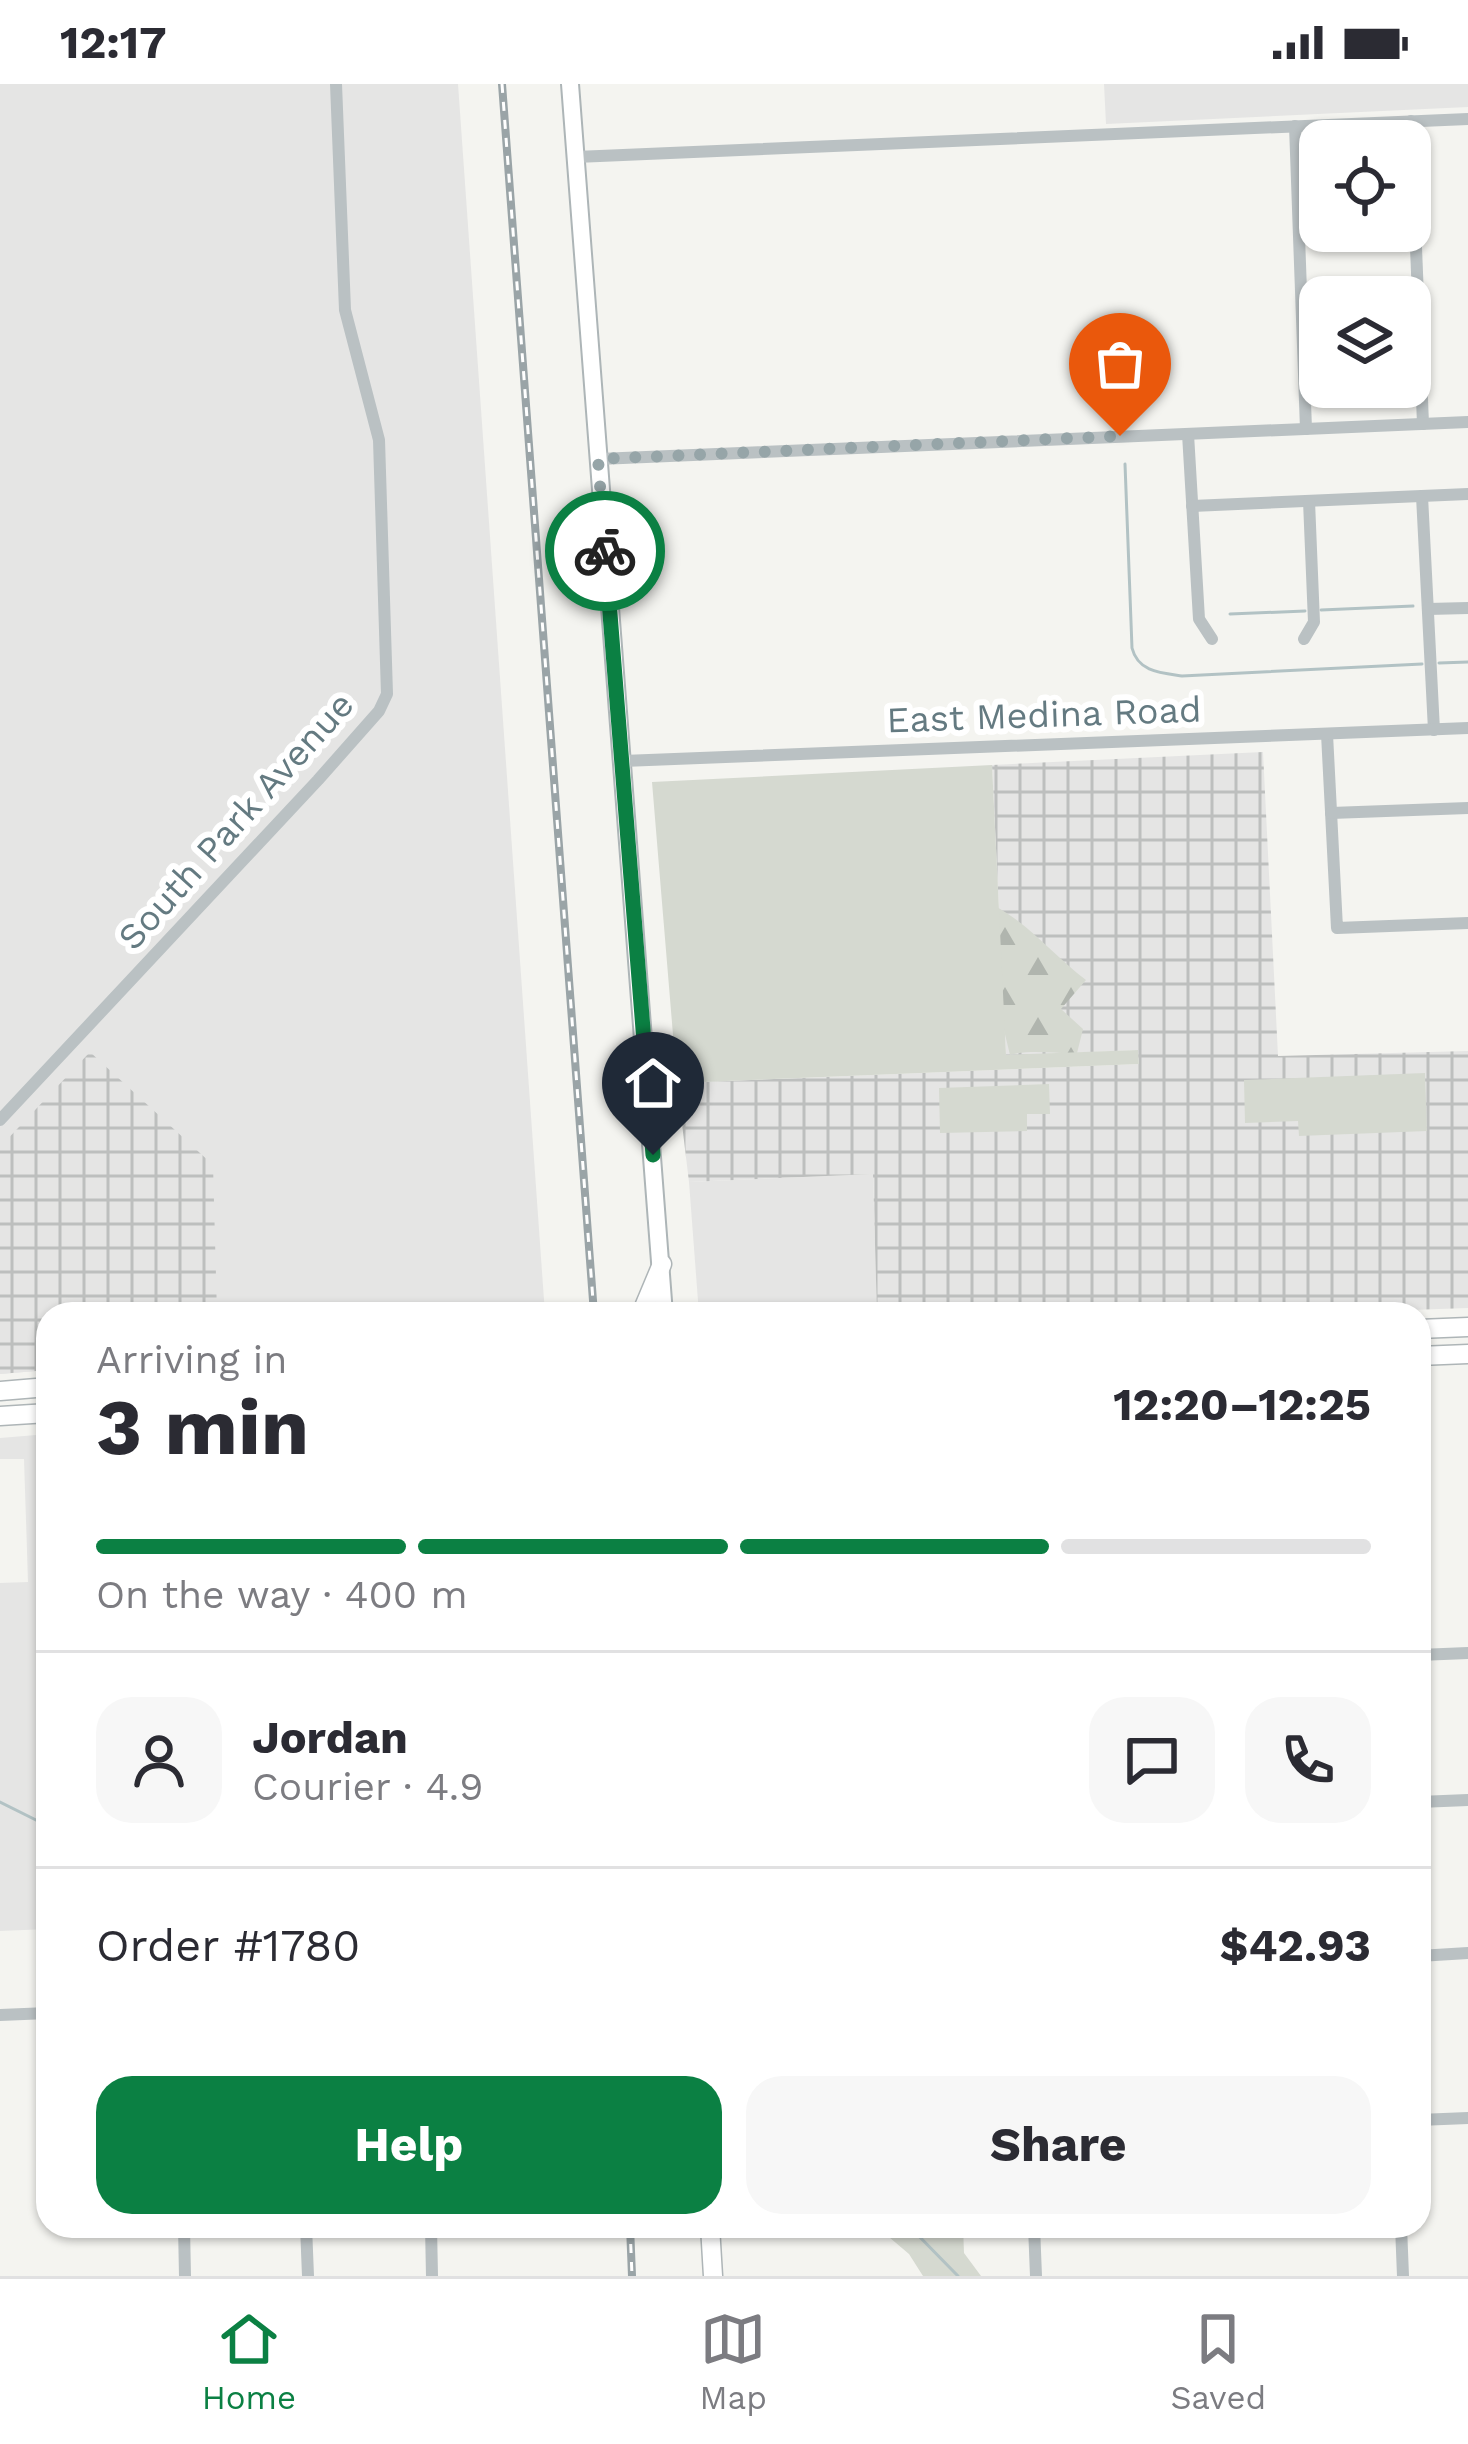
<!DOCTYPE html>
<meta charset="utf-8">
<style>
:root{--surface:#fff;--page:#f7f7f7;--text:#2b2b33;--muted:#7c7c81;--line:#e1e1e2;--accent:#0b8043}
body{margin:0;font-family:"Work Sans",sans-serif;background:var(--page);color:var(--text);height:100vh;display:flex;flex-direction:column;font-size:45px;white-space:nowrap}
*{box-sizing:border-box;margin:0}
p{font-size:39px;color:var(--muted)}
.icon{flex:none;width:66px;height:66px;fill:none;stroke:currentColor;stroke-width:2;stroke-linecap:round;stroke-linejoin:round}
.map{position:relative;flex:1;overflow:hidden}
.sheet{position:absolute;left:36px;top:1218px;width:1395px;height:936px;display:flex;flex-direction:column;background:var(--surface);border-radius:36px;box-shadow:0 3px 9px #0004}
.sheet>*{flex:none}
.buttons{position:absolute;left:1299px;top:36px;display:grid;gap:24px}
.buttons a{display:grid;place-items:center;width:132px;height:132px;border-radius:24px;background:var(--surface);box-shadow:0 3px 9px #0004;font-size:60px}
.pin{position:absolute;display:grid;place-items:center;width:102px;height:102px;color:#fff;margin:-123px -51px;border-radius:50% 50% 50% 0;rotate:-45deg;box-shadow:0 0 12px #0007}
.pin .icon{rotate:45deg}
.courier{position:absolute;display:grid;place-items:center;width:120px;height:120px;margin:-60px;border:9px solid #0b8043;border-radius:50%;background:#fff;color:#222;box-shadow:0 3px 15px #0007}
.headline em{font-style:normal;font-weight:700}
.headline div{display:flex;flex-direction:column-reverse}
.headline{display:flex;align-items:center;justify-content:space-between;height:204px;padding:0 60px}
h1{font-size:78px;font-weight:700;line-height:90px}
.bar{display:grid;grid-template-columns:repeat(4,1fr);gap:18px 12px;align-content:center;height:144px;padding:0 60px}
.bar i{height:15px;border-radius:9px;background:var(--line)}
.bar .on{background:var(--accent)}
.bar p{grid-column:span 4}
.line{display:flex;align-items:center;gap:30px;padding:0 60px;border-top:3px solid var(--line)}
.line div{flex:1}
.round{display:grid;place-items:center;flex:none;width:126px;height:126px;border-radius:36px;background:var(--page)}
.primary-button{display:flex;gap:24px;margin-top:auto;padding:24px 60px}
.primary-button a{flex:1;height:138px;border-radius:36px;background:var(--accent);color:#fff;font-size:48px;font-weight:700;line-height:138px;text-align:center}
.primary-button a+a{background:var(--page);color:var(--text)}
.status{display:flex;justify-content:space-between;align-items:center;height:84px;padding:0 60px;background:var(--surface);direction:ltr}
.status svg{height:33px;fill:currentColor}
.dock{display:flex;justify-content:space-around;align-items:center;height:168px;border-top:3px solid var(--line);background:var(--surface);font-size:33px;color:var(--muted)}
.dock a{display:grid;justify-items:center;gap:6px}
.dock .on{color:var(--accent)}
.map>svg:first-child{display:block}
</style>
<div class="status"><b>12:17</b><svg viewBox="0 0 49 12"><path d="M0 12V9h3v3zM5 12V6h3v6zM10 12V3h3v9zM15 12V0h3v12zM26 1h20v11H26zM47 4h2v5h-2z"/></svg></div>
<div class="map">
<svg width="1468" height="2192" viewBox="0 0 1468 2192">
<defs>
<pattern id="industrial-grid" width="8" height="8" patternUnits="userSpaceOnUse" patternTransform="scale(3)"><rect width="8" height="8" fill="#e5e5e4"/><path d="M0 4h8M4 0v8" fill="none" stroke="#bdbfbe"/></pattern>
<pattern id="forest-firs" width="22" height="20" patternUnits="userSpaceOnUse" patternTransform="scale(3)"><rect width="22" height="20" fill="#d5d9d0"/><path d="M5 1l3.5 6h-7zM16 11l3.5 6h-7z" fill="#b0b5ae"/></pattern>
</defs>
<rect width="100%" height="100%" fill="#f4f4f0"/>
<!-- built -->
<g fill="#e5e5e4">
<polygon points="0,0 458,0 545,1230 48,1230 48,1286 0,1290"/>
<polygon points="1104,0 1468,0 1468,23 1106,40"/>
<polygon points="873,1090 877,1230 699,1230 689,1098"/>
<polygon points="48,1350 48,1845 0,1847 0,1499 28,1498 24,1375 0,1375 0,1354"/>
</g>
<!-- industrial -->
<g fill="url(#industrial-grid)">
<polygon points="1263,668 1278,972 1468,967 1468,1224 1296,1230 877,1230 873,1090 689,1098 677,999 1139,980 1137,966 1006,972 992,681"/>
<polygon points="90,968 213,1081 217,1230 48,1230 48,1286 0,1290 0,1063"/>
</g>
<!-- forest -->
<path fill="url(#forest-firs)" d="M995,822C1030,841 1054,872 1086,896L1061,925L1083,945L1077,969C1054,970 1032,965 1010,971L1003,942Z"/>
<!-- green -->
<g fill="#d5d9d0">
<polygon points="992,681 1006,971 1138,966 1139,980 677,999 652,698"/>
<polygon points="1425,989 1427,1047 1299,1052 1298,1037 1245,1039 1244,996"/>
<polygon points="1049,1000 1050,1030 1027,1030 1027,1047 940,1049 939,1004"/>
<polygon points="876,2142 963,2142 964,2169 981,2192 923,2192 909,2170"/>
</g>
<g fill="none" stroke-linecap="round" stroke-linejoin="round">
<!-- stream -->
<g stroke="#b2c2c4" stroke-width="3">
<path d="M1125,380L1132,564C1138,588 1161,589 1182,592L1422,580"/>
<polyline points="1321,526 1413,522"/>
<polyline points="1230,530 1305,527"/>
<polyline points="1439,579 1468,578"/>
<polyline points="0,1718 48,1742"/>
<polyline points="909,2142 958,2192"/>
</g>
<defs>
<polyline id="secondary" points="570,0 664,1230"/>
<g id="primary">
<polyline points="641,1230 662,1180"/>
<polyline points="1419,1245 1468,1243"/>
<polyline points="1419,1272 1468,1270"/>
<polyline points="0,1307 48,1303"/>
<polyline points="0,1332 48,1329"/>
<polyline points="710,2142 713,2192"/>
</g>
</defs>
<!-- secondary casing -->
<use href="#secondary" stroke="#adb5b7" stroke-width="20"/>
<!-- primary casing -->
<use href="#primary" stroke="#aeb5b7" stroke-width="21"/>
<!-- street -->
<g stroke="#bac1c3" stroke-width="12">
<polyline points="1411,37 1423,340"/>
<polyline points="1295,42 1306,345"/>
<polyline points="576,73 1468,35"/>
<polyline points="1188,350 1199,535 1212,555"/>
<polyline points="599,375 1468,338"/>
<polyline points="1422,412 1434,646"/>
<polyline points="1192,422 1468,410"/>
<polyline points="1428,525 1468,524"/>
<polyline points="1304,555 1314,538 1309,417"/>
<polyline points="1327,650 1337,844 1468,839"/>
<polyline points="623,677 1468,644"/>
<polyline points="1331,729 1468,724"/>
<polyline points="0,1036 318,696 379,627 387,610 379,356 345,226 336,0"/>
<polyline points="1419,1571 1468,1569"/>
<polyline points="1419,1718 1468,1716"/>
<polyline points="1419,1872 1468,1869"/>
<polyline points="0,1931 48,1929"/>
<polyline points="1419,2036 1468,2034"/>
<polyline points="184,2142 185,2192"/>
<polyline points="306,2142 308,2192"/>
<polyline points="431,2142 432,2192"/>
<polyline points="1034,2142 1036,2192"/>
<polyline points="1401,2142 1403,2192"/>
</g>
<!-- secondary -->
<use href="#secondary" stroke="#fff" stroke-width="16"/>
<!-- primary -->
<use href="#primary" stroke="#fff" stroke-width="18"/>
<defs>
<g id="rail">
<polyline points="502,0 594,1230"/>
<polyline points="630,2142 632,2192"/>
</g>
</defs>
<!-- rail casing -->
<use href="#rail" stroke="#9aa4a7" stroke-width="8"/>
<!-- rail -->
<use href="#rail" stroke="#fff" stroke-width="3" stroke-dasharray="9" stroke-linecap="butt"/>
</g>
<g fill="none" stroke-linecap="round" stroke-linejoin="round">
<!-- done -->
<polyline stroke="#96a5a8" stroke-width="12" stroke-dasharray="0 21.6" points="605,467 598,375 1120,352"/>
<!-- route -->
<polyline stroke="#0b8043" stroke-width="15" points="605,467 653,1071"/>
</g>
<g text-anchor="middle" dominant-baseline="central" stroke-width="12" stroke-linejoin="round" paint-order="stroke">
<!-- street labels -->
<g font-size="36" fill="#647a81" stroke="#fff">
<text transform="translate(1044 631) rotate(-2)">East Medina Road</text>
<text transform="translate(236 737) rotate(-48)">South Park Avenue</text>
</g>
</g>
</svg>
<div class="buttons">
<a><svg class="icon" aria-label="locate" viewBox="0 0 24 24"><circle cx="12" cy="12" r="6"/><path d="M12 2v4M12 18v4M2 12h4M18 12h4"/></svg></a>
<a><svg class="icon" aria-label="layers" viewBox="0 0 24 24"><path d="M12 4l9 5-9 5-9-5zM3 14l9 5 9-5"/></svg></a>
</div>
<div class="pin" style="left:1120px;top:352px;background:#ea580c"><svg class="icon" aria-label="bag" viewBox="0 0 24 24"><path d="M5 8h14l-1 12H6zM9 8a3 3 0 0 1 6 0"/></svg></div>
<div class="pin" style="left:653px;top:1071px;background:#1f2937"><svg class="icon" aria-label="home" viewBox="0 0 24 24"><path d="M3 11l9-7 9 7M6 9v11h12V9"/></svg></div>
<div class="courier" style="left:605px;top:467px"><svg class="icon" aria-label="bike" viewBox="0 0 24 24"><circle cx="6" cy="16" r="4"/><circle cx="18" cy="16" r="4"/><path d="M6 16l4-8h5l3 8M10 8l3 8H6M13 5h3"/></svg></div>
<section class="sheet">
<div class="headline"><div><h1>3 min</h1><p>Arriving in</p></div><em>12:20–12:25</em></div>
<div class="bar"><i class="on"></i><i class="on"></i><i class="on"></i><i></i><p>On the way · 400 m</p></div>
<div class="line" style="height:216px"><a class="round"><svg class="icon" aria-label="person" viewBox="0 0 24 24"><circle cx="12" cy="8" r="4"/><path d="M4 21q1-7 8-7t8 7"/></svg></a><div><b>Jordan</b><p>Courier · 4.9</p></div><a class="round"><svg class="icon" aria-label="chat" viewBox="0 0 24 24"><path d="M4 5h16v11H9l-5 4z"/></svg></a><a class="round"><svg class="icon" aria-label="phone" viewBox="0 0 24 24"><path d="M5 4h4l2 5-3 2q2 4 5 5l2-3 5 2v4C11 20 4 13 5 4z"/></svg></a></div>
<div class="line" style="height:156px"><div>Order #1780</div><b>$42.93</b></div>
<div class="primary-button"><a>Help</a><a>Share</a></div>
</section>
</div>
<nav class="dock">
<a class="on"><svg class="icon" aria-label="home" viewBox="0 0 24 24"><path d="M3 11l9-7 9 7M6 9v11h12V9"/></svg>Home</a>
<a><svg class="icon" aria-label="map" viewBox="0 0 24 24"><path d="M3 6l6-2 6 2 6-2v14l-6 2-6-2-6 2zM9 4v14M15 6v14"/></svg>Map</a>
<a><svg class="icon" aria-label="saved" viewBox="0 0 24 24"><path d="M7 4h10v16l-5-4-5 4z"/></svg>Saved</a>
</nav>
